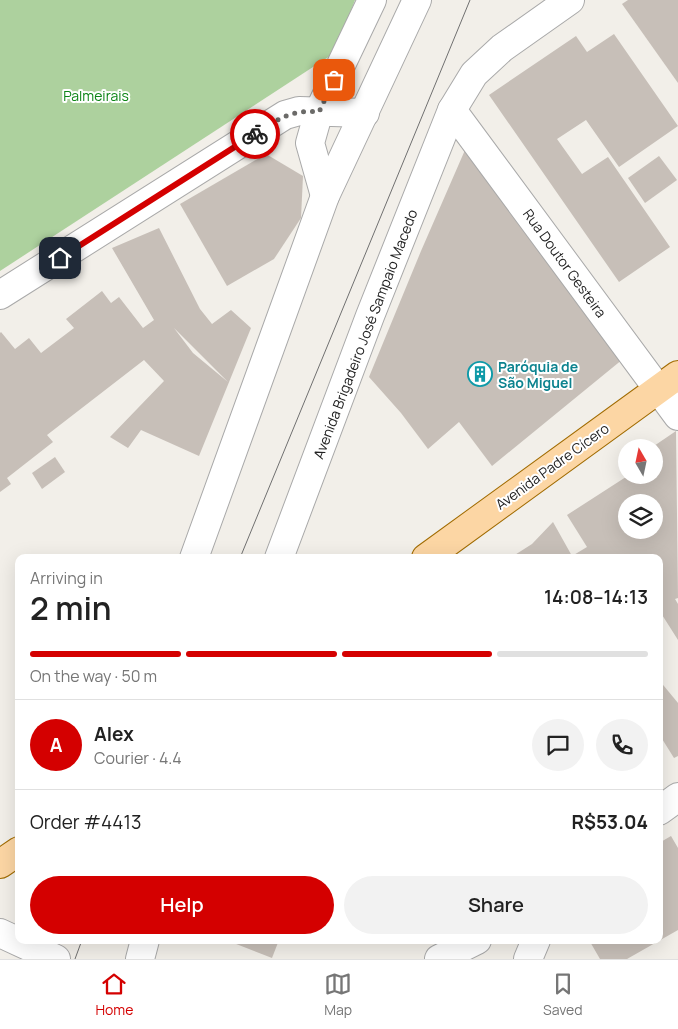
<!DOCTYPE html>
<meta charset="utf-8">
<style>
:root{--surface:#fff;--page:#f2f2f2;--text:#222;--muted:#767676;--line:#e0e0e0;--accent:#d40000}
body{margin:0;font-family:Manrope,sans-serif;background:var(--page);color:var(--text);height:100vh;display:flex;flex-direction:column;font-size:19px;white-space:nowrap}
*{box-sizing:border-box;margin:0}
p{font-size:16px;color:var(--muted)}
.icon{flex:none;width:28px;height:28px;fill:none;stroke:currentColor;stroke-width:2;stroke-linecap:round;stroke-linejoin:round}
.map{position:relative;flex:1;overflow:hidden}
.panel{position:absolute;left:15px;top:554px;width:648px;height:390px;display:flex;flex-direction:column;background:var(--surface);border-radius:10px;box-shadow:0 5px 20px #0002}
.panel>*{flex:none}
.needle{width:32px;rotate:351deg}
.buttons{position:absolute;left:618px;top:439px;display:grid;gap:10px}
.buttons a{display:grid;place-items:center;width:45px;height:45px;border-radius:50%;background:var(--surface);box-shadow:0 5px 20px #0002;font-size:25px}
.pin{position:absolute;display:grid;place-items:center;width:42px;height:42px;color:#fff;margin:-21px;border-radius:10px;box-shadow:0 2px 8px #0006}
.courier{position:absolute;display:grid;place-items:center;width:50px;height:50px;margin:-25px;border:4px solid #d40000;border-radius:50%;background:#fff;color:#222;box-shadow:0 1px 6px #0007}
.overview em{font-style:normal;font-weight:600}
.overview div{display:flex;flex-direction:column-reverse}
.overview{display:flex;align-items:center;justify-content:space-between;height:85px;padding:0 15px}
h1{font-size:32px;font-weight:600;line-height:38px}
.bar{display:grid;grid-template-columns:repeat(4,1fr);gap:8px 5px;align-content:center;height:60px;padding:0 15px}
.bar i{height:6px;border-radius:4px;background:var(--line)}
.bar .current{background:var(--accent)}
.bar p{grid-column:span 4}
.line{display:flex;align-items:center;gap:12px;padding:0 15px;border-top:1px solid var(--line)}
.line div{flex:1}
.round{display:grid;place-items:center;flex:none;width:52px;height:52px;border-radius:26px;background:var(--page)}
.action{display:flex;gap:10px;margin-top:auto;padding:10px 15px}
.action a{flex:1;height:58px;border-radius:30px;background:var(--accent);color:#fff;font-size:20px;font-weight:600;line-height:58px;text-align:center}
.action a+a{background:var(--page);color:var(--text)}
.tab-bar{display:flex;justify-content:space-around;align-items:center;height:70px;border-top:1px solid var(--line);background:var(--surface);font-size:14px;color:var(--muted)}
.tab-bar a{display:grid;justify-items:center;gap:2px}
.tab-bar .current{color:var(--accent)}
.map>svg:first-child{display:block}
</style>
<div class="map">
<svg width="678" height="959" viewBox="0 0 678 959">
<rect width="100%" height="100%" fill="#f2efe9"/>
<!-- forest -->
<polygon fill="#add19e" points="0,0 355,0 336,52 0,271"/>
<!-- building -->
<g fill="#c7bfb8" fill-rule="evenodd">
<polygon points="628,0 678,0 678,83 622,4"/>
<polygon points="614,34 678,126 619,167 586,120 557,139 582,174 608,157 670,247 619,282 489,95 576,36 587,52"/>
<polygon points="465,150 623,359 492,466 459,422 428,449 401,413 369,377 421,251"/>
<polygon points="266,154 303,176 301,218 274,259 227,286 180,204"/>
<polygon points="659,156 677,180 645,203 628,178"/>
<path d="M159,228L200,309L212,324L231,310L251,328L199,456L141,430L128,448L110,437L164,381L144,360L47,435L53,442L7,478L11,484L0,492V333L1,332L15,349L29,338L41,353L74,328L66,319L102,291L111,303L119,297L143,328L154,320L112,248ZM174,328L228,382L193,353Z"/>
<path d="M676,431L678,598L675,599L678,604V640L659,610V578L661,577L659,573V558H510L532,544L553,522L572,556L587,547L567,515L629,475H654V448H651ZM626,502H654V530H626Z"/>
<polygon points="55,457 65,472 42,489 32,473"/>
<polygon points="659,680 678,703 678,756 674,758 659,734"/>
<polygon points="671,836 678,848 678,930 627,959 600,959 589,940 659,940 659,843"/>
<polygon points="226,940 279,940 272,958"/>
</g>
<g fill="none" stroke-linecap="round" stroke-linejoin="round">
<defs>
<g id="minor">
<polyline points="452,110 678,416"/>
<polyline points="325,196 310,143 319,111 372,0"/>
<polyline points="0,295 285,115 299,111 365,113"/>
<polyline points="194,558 325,196 417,0"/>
<polyline points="279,558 370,316 452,110 474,74 502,48 570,0"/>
<polyline points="659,811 678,797"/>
<polyline points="0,933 56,959"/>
<polyline points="140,959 145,940"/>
<polyline points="439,959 477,940"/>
<polyline points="528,959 536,940"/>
</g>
<g id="major">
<polyline points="426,558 678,375"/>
<polyline points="0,864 19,851"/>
</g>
</defs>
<!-- minor casing -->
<use href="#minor" stroke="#a9a9a9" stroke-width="30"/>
<!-- major casing -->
<use href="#major" stroke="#a06b00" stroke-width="30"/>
<!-- minor -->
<use href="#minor" stroke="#fff" stroke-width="28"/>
<!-- major -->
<use href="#major" stroke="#fcd6a4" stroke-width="28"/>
<!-- tram -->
<g stroke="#707070" stroke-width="1">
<polyline points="240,558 470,0"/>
<polyline points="75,959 82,940"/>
</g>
</g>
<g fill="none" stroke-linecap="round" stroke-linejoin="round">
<!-- done -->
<path stroke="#6b6a68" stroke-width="5" stroke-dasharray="0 9" d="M255,134C276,120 292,109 319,112L334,80"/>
<!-- route -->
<polyline stroke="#d40000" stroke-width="6" points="60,258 255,134"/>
</g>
<!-- icons -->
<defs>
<symbol id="building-ring" viewBox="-11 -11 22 22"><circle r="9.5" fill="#fff" stroke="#0f9aa8" stroke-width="1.5"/><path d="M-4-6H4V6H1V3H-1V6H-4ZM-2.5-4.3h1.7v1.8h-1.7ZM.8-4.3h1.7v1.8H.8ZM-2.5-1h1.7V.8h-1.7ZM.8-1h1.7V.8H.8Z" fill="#0f9aa8"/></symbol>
</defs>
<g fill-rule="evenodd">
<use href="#building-ring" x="466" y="360" width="28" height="28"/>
</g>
<g text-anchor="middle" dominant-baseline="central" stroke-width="4" stroke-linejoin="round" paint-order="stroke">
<!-- park labels -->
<g font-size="14" fill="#0c8416" stroke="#fff">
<text x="96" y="95">Palmeirais</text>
</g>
<!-- street labels -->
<g font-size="14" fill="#222" stroke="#fff">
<text transform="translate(565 263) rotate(54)">Rua Doutor Gesteira</text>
<text transform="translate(365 334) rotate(-69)">Avenida Brigadeiro José Sampaio Macedo</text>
<text transform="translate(552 466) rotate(-36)">Avenida Padre Cícero</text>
</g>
<!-- culture labels -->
<g font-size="14" font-weight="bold" fill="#0d838f" stroke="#fff" text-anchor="start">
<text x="498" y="366">Paróquia de<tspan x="498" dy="16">São Miguel</tspan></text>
</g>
</g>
</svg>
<div class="buttons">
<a><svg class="needle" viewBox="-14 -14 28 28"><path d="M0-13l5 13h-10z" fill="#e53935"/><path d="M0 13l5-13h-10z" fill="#767676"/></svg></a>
<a><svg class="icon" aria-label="layers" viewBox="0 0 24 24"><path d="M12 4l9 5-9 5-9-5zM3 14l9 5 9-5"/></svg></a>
</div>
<div class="pin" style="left:334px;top:80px;background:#ea580c"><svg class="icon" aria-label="bag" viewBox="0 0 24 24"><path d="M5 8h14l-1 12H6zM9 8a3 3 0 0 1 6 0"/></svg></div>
<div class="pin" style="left:60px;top:258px;background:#1f2937"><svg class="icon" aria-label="home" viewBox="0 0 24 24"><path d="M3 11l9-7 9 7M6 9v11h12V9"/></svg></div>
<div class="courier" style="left:255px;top:134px"><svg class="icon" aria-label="bike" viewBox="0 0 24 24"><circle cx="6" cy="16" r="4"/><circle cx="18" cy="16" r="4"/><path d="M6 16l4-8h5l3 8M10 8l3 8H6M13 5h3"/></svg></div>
<section class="panel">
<div class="overview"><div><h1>2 min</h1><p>Arriving in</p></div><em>14:08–14:13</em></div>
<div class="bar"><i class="current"></i><i class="current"></i><i class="current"></i><i></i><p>On the way · 50 m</p></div>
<div class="line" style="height:90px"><b class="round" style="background:var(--accent);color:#fff">A</b><div><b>Alex</b><p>Courier · 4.4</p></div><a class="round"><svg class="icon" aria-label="chat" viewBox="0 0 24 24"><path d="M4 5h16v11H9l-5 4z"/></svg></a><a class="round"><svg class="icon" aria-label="phone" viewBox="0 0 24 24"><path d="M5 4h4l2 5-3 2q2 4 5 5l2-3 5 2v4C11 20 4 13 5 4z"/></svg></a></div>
<div class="line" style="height:65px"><div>Order #4413</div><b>R$53.04</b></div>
<div class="action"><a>Help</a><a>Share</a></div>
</section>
</div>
<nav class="tab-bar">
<a class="current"><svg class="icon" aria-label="home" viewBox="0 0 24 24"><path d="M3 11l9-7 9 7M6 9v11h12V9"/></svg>Home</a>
<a><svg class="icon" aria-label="map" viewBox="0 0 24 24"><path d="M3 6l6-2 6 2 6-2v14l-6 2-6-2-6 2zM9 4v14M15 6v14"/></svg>Map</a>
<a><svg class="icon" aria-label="saved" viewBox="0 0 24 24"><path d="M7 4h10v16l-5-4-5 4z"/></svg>Saved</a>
</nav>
